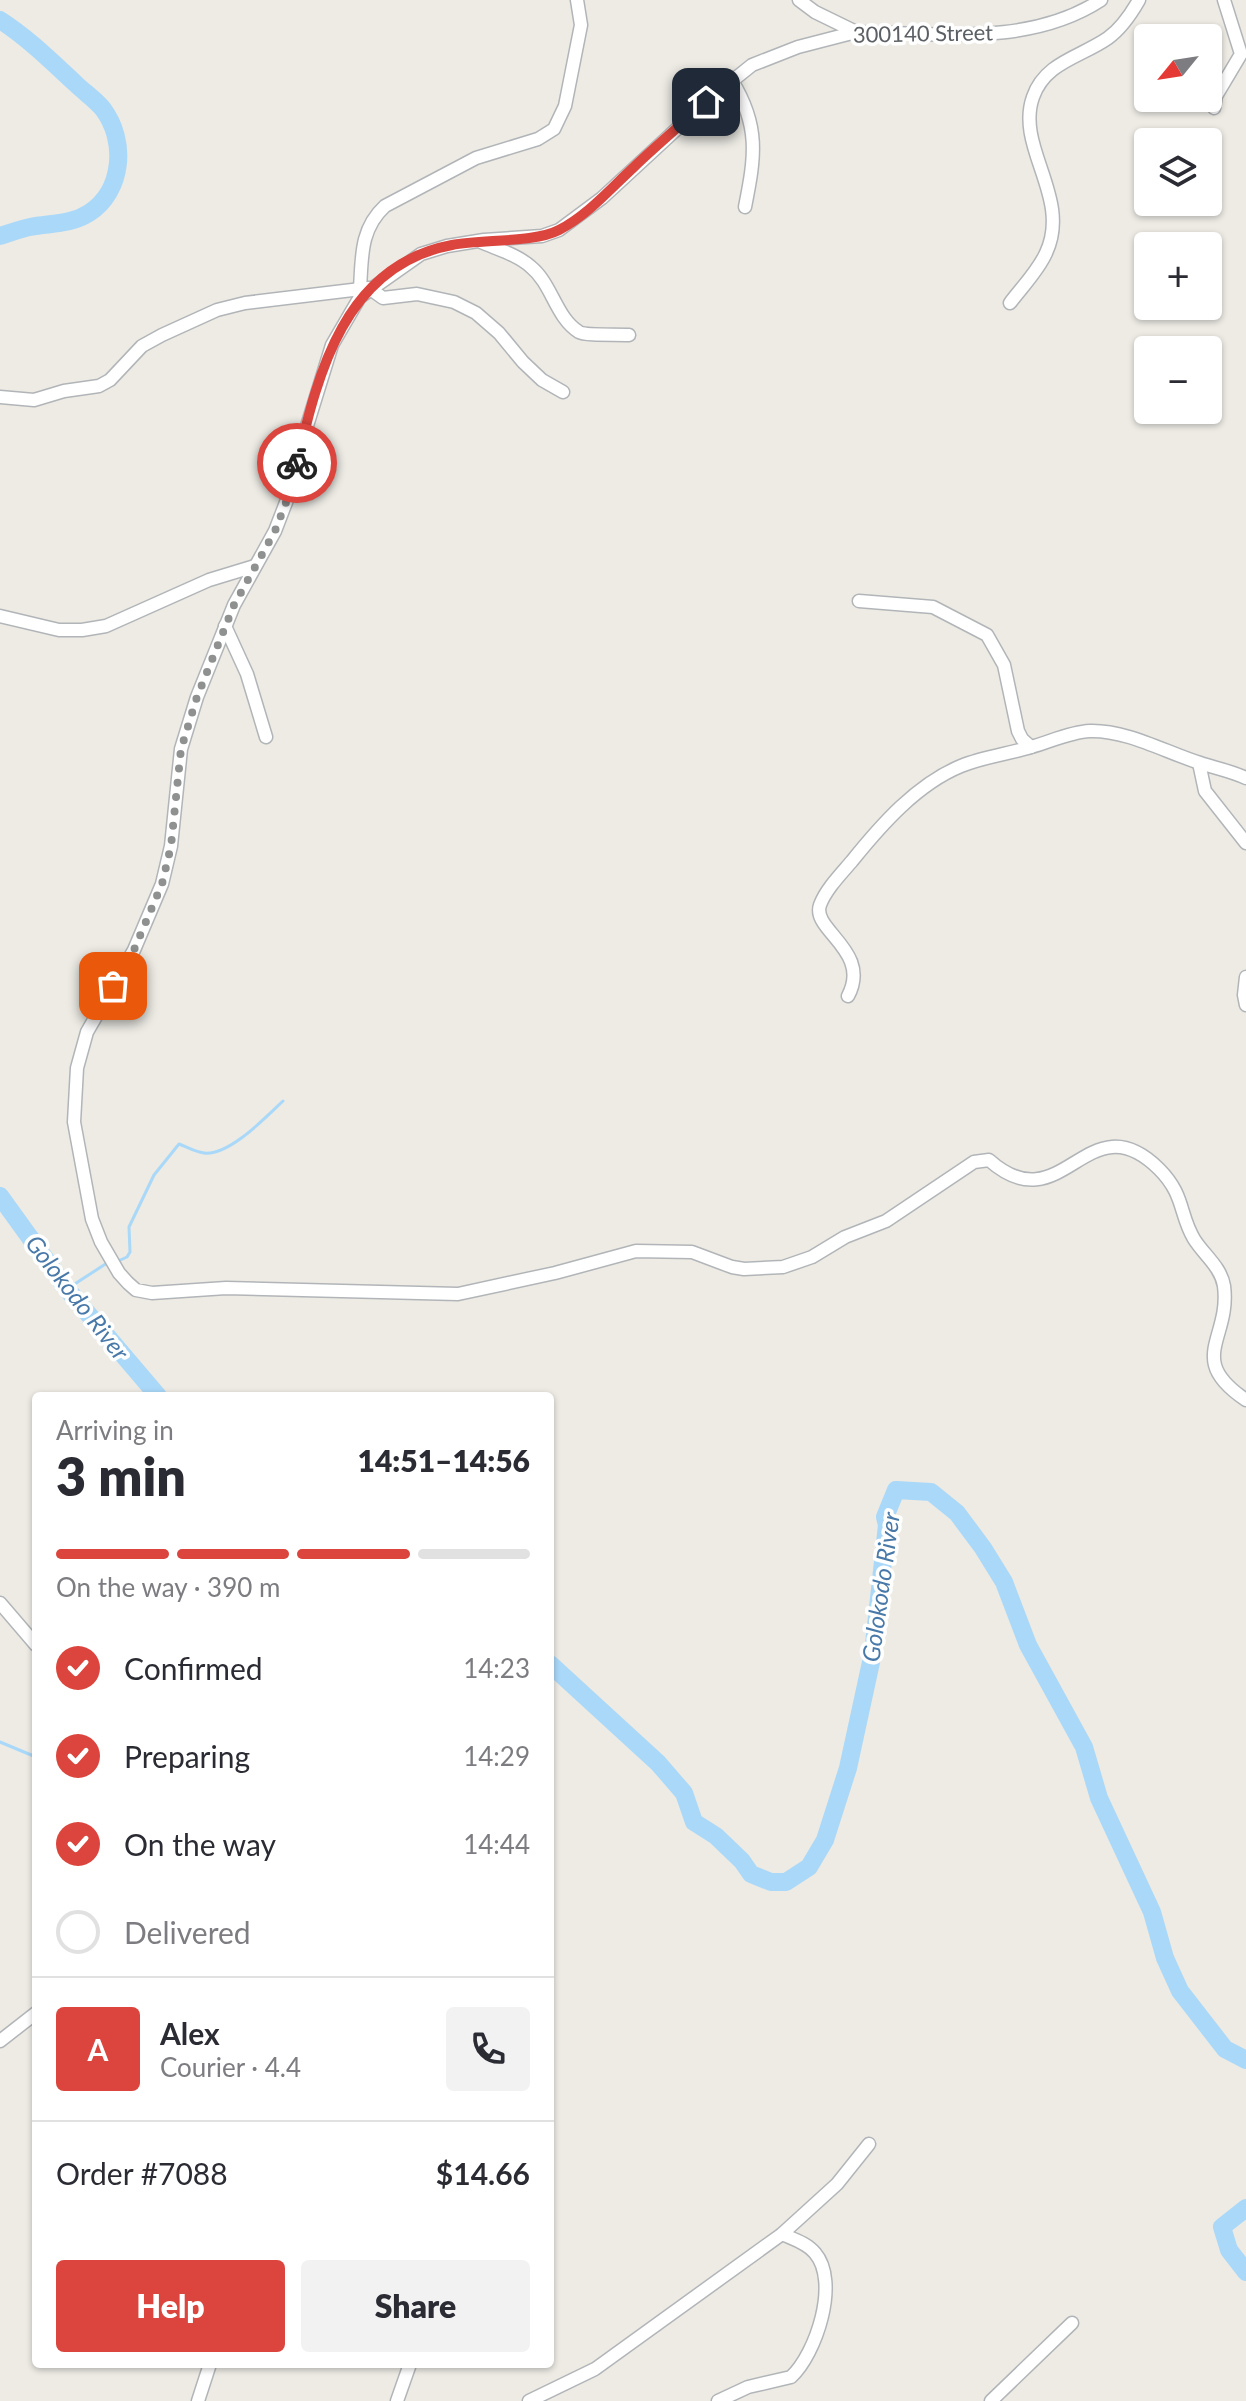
<!DOCTYPE html>
<meta charset="utf-8">
<style>
:root{--surface:#fff;--page:#f2f2f3;--text:#2b2b33;--muted:#7c7c81;--line:#e1e1e2;--accent:#db453d}
body{margin:0;font-family:Lato,sans-serif;background:var(--page);color:var(--text);height:100vh;display:flex;flex-direction:column;font-size:30px;white-space:nowrap}
*{box-sizing:border-box;margin:0}
p{font-size:26px;color:var(--muted)}
.icon{flex:none;width:44px;height:44px;fill:none;stroke:currentColor;stroke-width:2;stroke-linecap:round;stroke-linejoin:round}
.map{position:relative;flex:1;overflow:hidden}
.sheet{position:absolute;left:32px;top:1392px;width:522px;height:976px;display:flex;flex-direction:column;background:var(--surface);border-radius:8px;box-shadow:0 2px 6px #0004}
.sheet>*{flex:none}
.needle{width:52px;rotate:240deg}
.buttons{position:absolute;left:1134px;top:24px;display:grid;gap:16px}
.buttons a{display:grid;place-items:center;width:88px;height:88px;border-radius:8px;background:var(--surface);box-shadow:0 2px 6px #0004;font-size:40px}
.pin{position:absolute;display:grid;place-items:center;width:68px;height:68px;color:#fff;margin:-34px;border-radius:16px;box-shadow:0 4px 12px #0006}
.courier{position:absolute;display:grid;place-items:center;width:80px;height:80px;margin:-40px;border:6px solid #db453d;border-radius:50%;background:#fff;color:#222;box-shadow:0 2px 10px #0007}
.summary em{font-style:normal;font-weight:800}
.summary div{display:flex;flex-direction:column-reverse}
.summary{display:flex;align-items:center;justify-content:space-between;height:136px;padding:0 24px}
h1{font-size:52px;font-weight:800;line-height:60px}
.bar{display:grid;grid-template-columns:repeat(4,1fr);gap:12px 8px;align-content:center;height:96px;padding:0 24px}
.bar i{height:10px;border-radius:6px;background:var(--line)}
.bar .current{background:var(--accent)}
.bar p{grid-column:span 4}
.line{display:flex;align-items:center;gap:20px;padding:0 24px;border-top:2px solid var(--line)}
.line div{flex:1}
.round{display:grid;place-items:center;flex:none;width:84px;height:84px;border-radius:8px;background:var(--page)}
ol{padding:0 24px;list-style:none}
li{display:flex;align-items:center;gap:24px;height:88px}
li p{margin-inline-start:auto}
li .icon{padding:8px;border-radius:50%;background:var(--accent);color:#fff;stroke-width:4}
li:last-child{color:var(--muted)}
li i{width:44px;height:44px;border:4px solid var(--line);border-radius:50%}
.cta{display:flex;gap:16px;margin-top:auto;padding:16px 24px}
.cta a{flex:1;height:92px;border-radius:8px;background:var(--accent);color:#fff;font-size:32px;font-weight:800;line-height:92px;text-align:center}
.cta a+a{background:var(--page);color:var(--text)}
.map>svg:first-child{display:block}
</style>
<div class="map">
<svg width="1246" height="2401" viewBox="0 0 1246 2401">
<rect width="100%" height="100%" fill="#edebe4"/>
<g fill="none" stroke-linecap="round" stroke-linejoin="round">
<!-- stream -->
<g stroke="#aad8f8" stroke-width="3">
<path d="M116,1262L127,1257L130,1252L129,1227L154,1175L179,1144C187,1147 195,1152 204,1153C229,1156 266,1117 283,1101"/>
<polyline points="67,1289 107,1263"/>
<polyline points="0,1742 36,1757"/>
</g>
<!-- river -->
<g stroke="#aad8f8" stroke-width="18">
<path d="M0,20C28,38 51,61 76,84C84,92 96,100 103,109C127,141 123,191 89,213C70,225 51,223 30,227C20,229 10,233 0,236"/>
<polyline points="0,1196 67,1289 158,1396"/>
<polyline points="550,1664 658,1763 684,1793 694,1822 716,1836 742,1861 751,1874 771,1882 786,1882 809,1867 825,1840 848,1768 873,1653 887,1525 885,1517 896,1490 931,1492 957,1513 983,1548 1004,1582 1028,1645 1084,1747 1099,1798 1152,1912 1165,1958 1180,1991 1225,2049 1246,2060"/>
<polyline points="1246,2208 1222,2227 1229,2250 1246,2272"/>
</g>
<defs>
<g id="minor">
<polyline points="799,0 815,12 856,32"/>
<path d="M1101,0C1029,47 937,33 856,32L798,47L752,65L706,102L602,198L559,230L542,236L484,240L447,246L421,254L360,297L332,345L302,442L290,492L275,531L234,605L197,697L181,749L171,846L162,884L134,950L87,1032L77,1068L74,1122L92,1219L101,1242L119,1273L128,1283L136,1290L152,1293L226,1288L458,1294L555,1273L636,1251L692,1252L732,1267L744,1269L783,1267L812,1257L845,1237L886,1221L974,1162L989,1160C1063,1226 1087,1098 1159,1169C1185,1195 1179,1214 1194,1239C1204,1255 1221,1267 1224,1286C1231,1339 1185,1359 1246,1400"/>
<path d="M732,81C760,126 755,157 745,207"/>
<polyline points="1214,108 1216,96 1241,54 1224,0"/>
<path d="M481,242C497,249 518,255 531,267C552,284 556,318 579,332C586,336 618,334 629,335"/>
<path d="M360,289C362,257 360,229 385,206L476,158L538,139L554,129L565,106L581,25L577,0"/>
<path d="M1010,303C1022,287 1038,271 1046,253C1072,198 1015,147 1033,97C1045,62 1081,57 1108,38C1122,28 1131,14 1139,0"/>
<polyline points="0,397 34,400 64,391 99,386 110,380 142,346 162,335 217,310 245,303 369,288 383,298 417,294 454,302 476,313 499,333 523,362 542,380 563,392"/>
<polyline points="859,601 933,607 987,635 1004,665 1018,731 1022,739 1031,747"/>
<polyline points="0,616 59,630 82,630 106,626 209,580 255,566"/>
<polyline points="225,626 247,674 266,737"/>
<polyline points="1199,763 1205,791 1246,843"/>
<polyline points="1246,977 1244,995 1246,1005"/>
<path d="M848,996C872,951 811,930 820,905C826,889 841,874 852,861C881,825 917,784 961,766C983,757 1008,754 1031,747C1050,742 1069,732 1090,731C1127,730 1165,752 1200,763C1215,768 1231,771 1246,778"/>
<polyline points="0,1603 36,1645"/>
<polyline points="0,2041 36,2013"/>
<polyline points="198,2401 210,2364"/>
<polyline points="397,2401 410,2364"/>
<polyline points="529,2401 595,2369 782,2234 837,2184 869,2144"/>
<path d="M718,2401L748,2387L791,2377C816,2354 840,2282 815,2253C807,2243 793,2239 782,2234"/>
<polyline points="991,2401 1072,2323"/>
</g>
</defs>
<!-- minor casing -->
<use href="#minor" stroke="#b2b5b8" stroke-width="15"/>
<!-- minor -->
<use href="#minor" stroke="#fff" stroke-width="12"/>
</g>
<g fill="none" stroke-linecap="round" stroke-linejoin="round">
<!-- done -->
<polyline stroke="#8f9191" stroke-width="8" stroke-dasharray="0 14.4" points="113,986 134,950 162,884 171,846 181,749 197,697 234,605 275,531 290,492 297,463"/>
<!-- route -->
<path stroke="#db453d" stroke-width="10" d="M297,463C318,372 345,265 452,245C482,239 534,243 559,230C588,215 610,189 634,167C657,145 682,124 706,102"/>
</g>
<g text-anchor="middle" dominant-baseline="central" stroke-width="7" stroke-linejoin="round" paint-order="stroke">
<!-- street labels -->
<g font-size="22" fill="#5c6064" stroke="#fff">
<text transform="translate(923 33) rotate(-1)">300140 Street</text>
</g>
<!-- water labels -->
<g font-size="24" font-style="italic" fill="#4879a8" stroke="#fff">
<text transform="translate(78 1297) rotate(52)">Golokodo River</text>
<text transform="translate(880 1587) rotate(-82)">Golokodo River</text>
</g>
</g>
</svg>
<div class="buttons">
<a><svg class="needle" viewBox="-14 -14 28 28"><path d="M0-13l5 13h-10z" fill="#e53935"/><path d="M0 13l5-13h-10z" fill="#7c7c81"/></svg></a>
<a><svg class="icon" aria-label="layers" viewBox="0 0 24 24"><path d="M12 4l9 5-9 5-9-5zM3 14l9 5 9-5"/></svg></a>
<a>+</a>
<a>−</a>
</div>
<div class="pin" style="left:113px;top:986px;background:#ea580c"><svg class="icon" aria-label="bag" viewBox="0 0 24 24"><path d="M5 8h14l-1 12H6zM9 8a3 3 0 0 1 6 0"/></svg></div>
<div class="pin" style="left:706px;top:102px;background:#1f2937"><svg class="icon" aria-label="home" viewBox="0 0 24 24"><path d="M3 11l9-7 9 7M6 9v11h12V9"/></svg></div>
<div class="courier" style="left:297px;top:463px"><svg class="icon" aria-label="bike" viewBox="0 0 24 24"><circle cx="6" cy="16" r="4"/><circle cx="18" cy="16" r="4"/><path d="M6 16l4-8h5l3 8M10 8l3 8H6M13 5h3"/></svg></div>
<section class="sheet">
<div class="summary"><div><h1>3 min</h1><p>Arriving in</p></div><em>14:51–14:56</em></div>
<div class="bar"><i class="current"></i><i class="current"></i><i class="current"></i><i></i><p>On the way · 390 m</p></div>
<ol>
<li><svg class="icon" aria-label="check" viewBox="0 0 24 24"><path d="M5 12l5 5 9-10"/></svg>Confirmed<p>14:23</p></li>
<li><svg class="icon" aria-label="check" viewBox="0 0 24 24"><path d="M5 12l5 5 9-10"/></svg>Preparing<p>14:29</p></li>
<li><svg class="icon" aria-label="check" viewBox="0 0 24 24"><path d="M5 12l5 5 9-10"/></svg>On the way<p>14:44</p></li>
<li><i></i>Delivered</li>
</ol>
<div class="line" style="height:144px"><b class="round" style="background:var(--accent);color:#fff">A</b><div><b>Alex</b><p>Courier · 4.4</p></div><a class="round"><svg class="icon" aria-label="phone" viewBox="0 0 24 24"><path d="M5 4h4l2 5-3 2q2 4 5 5l2-3 5 2v4C11 20 4 13 5 4z"/></svg></a></div>
<div class="line" style="height:104px"><div>Order #7088</div><b>$14.66</b></div>
<div class="cta"><a>Help</a><a>Share</a></div>
</section>
</div>
